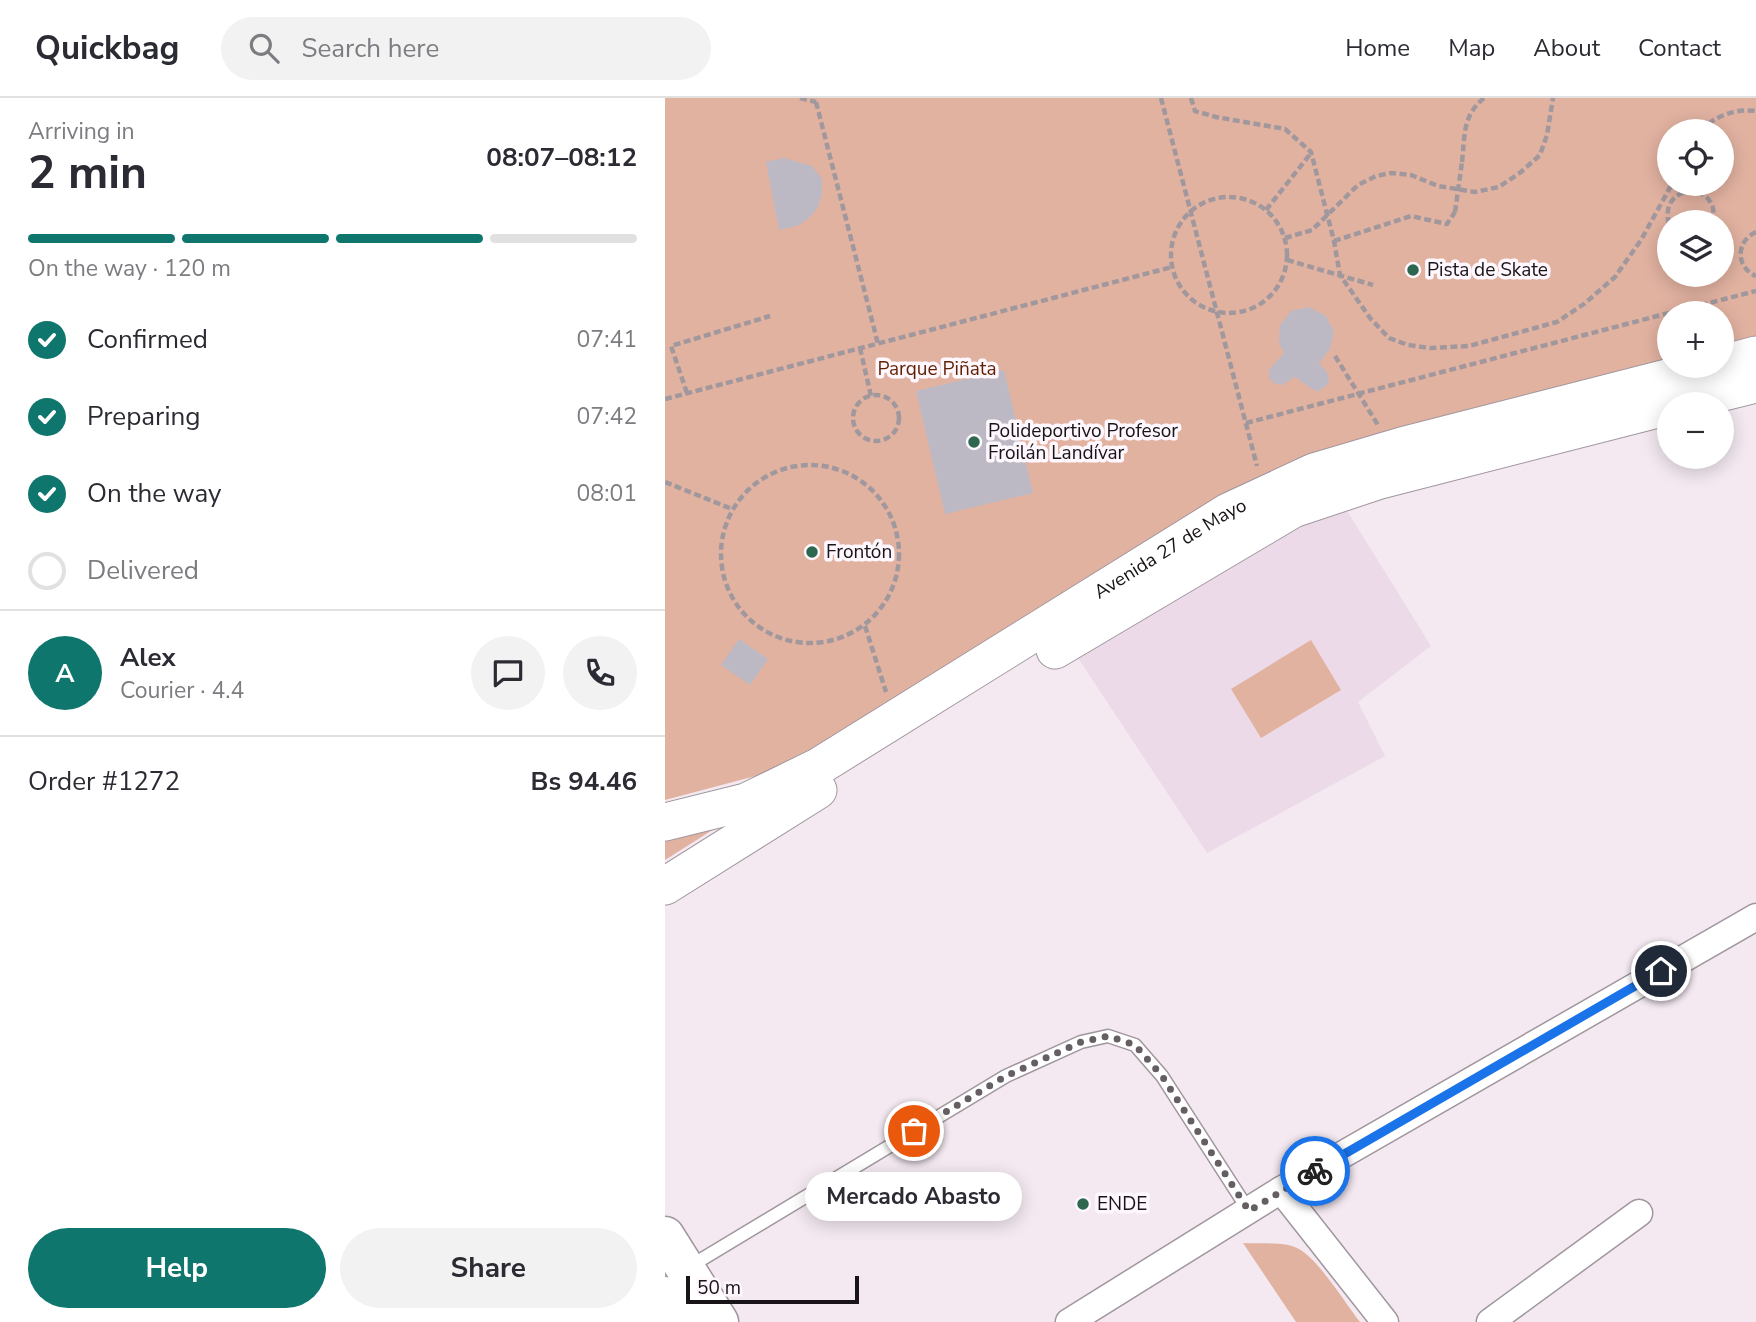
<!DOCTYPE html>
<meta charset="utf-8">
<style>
:root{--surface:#fff;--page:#f2f2f3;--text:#2b2b33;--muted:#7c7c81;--line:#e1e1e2;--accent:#0f766e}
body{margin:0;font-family:"Nunito Sans",sans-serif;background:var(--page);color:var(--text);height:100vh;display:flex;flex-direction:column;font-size:26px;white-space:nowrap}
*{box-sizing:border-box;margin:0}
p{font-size:23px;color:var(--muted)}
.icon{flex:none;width:38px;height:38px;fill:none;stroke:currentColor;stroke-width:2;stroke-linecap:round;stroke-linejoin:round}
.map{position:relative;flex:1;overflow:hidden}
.sheet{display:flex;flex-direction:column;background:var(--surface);width:665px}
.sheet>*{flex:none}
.tools{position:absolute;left:992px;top:21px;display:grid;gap:14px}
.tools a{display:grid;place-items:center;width:77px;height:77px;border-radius:50%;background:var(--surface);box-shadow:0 4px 18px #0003;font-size:35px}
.scale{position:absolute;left:21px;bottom:18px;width:173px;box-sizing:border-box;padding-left:7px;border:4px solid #181417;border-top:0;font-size:19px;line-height:24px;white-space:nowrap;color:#181417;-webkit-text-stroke:5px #fef7fd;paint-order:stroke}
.pin{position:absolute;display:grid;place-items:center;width:60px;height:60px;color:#fff;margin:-30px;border:4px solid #fff;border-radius:50%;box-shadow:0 2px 7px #0007}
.courier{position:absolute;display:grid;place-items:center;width:70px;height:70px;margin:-35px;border:5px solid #1a73e8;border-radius:50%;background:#fff;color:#222;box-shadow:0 2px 9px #0007}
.bubble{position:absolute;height:49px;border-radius:24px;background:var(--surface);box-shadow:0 4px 18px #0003;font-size:23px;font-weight:700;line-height:49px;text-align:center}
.summary em{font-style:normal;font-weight:700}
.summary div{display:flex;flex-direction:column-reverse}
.summary{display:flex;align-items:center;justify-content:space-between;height:119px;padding:0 28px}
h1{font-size:46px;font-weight:700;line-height:52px}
.bar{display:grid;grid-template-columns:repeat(4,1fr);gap:10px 7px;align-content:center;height:84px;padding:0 28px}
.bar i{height:9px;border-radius:5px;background:var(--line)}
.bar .on{background:var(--accent)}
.bar p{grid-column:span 4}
.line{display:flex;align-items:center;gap:18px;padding:0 28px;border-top:2px solid var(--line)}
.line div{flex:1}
.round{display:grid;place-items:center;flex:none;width:74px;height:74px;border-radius:37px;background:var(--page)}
ol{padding:0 28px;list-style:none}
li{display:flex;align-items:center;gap:21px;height:77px}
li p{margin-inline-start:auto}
li .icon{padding:7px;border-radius:50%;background:var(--accent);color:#fff;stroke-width:4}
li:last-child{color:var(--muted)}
li i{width:38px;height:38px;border:4px solid var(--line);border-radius:50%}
.primary-button{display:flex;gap:14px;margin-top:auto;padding:14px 28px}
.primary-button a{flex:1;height:80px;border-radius:42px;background:var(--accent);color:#fff;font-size:28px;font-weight:700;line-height:80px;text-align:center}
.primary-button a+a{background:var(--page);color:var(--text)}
header{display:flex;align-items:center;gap:42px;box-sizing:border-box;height:98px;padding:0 35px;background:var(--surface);border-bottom:2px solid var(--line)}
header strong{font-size:33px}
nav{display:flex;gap:38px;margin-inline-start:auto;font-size:24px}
.search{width:490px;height:63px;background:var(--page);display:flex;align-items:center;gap:18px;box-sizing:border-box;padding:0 24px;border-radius:38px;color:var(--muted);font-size:26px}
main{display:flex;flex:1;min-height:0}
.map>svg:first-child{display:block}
</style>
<header>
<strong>Quickbag</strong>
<div class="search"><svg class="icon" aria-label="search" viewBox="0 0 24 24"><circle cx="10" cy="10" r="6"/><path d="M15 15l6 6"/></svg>Search here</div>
<nav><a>Home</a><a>Map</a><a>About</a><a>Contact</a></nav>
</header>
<main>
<section class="sheet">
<div class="summary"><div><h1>2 min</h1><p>Arriving in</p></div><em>08:07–08:12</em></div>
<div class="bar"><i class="on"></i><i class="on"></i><i class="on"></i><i></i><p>On the way · 120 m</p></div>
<ol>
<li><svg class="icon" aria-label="check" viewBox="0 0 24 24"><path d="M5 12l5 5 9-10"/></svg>Confirmed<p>07:41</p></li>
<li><svg class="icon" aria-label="check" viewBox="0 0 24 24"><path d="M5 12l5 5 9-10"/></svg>Preparing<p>07:42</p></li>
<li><svg class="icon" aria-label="check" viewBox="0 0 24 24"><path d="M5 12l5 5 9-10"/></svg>On the way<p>08:01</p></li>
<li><i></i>Delivered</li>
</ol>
<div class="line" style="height:126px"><b class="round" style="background:var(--accent);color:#fff">A</b><div><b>Alex</b><p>Courier · 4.4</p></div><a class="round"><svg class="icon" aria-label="chat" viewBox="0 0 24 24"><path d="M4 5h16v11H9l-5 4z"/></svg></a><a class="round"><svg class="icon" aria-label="phone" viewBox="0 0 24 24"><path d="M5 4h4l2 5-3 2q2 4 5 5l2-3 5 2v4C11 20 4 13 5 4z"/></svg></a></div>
<div class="line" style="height:91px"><div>Order #1272</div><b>Bs 94.46</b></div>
<div class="primary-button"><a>Help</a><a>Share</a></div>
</section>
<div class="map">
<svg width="1091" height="1224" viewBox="0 0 1091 1224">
<rect width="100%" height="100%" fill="#f4e9f1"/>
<!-- built -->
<polygon fill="#ecdae8" points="676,403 766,548 693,604 720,658 542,755 405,548"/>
<!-- green -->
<g fill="#e2b2a1" fill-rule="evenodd">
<path d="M0,0H1091V251L1057,259V215H1004V268L723,342L162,659L0,702ZM1004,33H1057V86H1004ZM1004,124H1057V177H1004Z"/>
<polygon points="646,542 676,592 596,640 566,591"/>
<polygon points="87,707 0,762 0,729"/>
<path d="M578,1145C595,1146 619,1143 634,1151C654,1162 680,1205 695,1224H631Z"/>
</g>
<!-- building -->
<g fill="#bcb9c4">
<polygon points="119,60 147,68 157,81 157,97 152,111 143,121 132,128 114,132 101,64"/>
<polygon points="644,209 661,218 669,234 665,251 654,265 662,274 664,285 654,293 647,291 630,279 617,287 610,286 604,280 604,272 619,255 614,246 615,227 626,213"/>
<polygon points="339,272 368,395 280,416 251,293"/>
<polygon points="74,541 103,561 85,587 56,567"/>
</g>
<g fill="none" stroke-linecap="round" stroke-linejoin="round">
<defs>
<polyline id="lane" points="24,1169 341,978 416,944 443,938 470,947 497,978 584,1113"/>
<g id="street">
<polyline points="616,1092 720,1224"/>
<polyline points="404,1224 616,1092 1091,819"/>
<polyline points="825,1224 974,1115"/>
</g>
<g id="secondary">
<polyline points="1057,266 1091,257"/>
<polyline points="1010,306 1091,286"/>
<polyline points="390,552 628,411 715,382 1004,308"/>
<path id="s1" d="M0,724L81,704L153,669L563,414L649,374L737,348L1049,268"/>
<polyline points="0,788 153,692"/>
</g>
<g id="highway">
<polyline points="0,1138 54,1224"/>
<polyline points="0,1198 16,1224"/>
</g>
</defs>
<!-- lane casing -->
<use href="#lane" stroke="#a0969e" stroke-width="15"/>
<!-- street casing -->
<use href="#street" stroke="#a0969e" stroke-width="29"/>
<!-- secondary casing -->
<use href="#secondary" stroke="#a0969e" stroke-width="39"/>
<!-- highway casing -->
<use href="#highway" stroke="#a0969e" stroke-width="41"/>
<!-- path -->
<g stroke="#a1989e" stroke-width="4.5" stroke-dasharray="7 3.5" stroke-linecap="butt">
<polyline points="135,0 151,4"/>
<polyline points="496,0 592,368"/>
<polyline points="526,0 530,13 551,19 620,31 646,54 669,143 675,177 705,220 724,240 743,247 765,250 804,248 892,224 919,206 950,179 976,142 1007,86"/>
<polyline points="151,4 213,246"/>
<path d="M1036,33C1049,18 1071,10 1091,13"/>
<path d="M797,64C800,38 797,18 819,0"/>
<circle cx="564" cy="157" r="58"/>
<polyline points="601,112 646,55"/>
<path d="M1004,126C993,84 1056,82 1048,124"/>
<path d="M1091,134C1071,143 1070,169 1091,178"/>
<polyline points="620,140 647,132 693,87 711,78 726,75 746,77 773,88 810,94 834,89 856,74 875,57 882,37 888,0"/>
<polyline points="669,143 746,118 782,126 790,114"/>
<polyline points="622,162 708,187"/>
<polyline points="1005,215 1091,193"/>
<polyline points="195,250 206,298"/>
<polyline points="670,258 713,327"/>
<polyline points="22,295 6,248 105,218"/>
<circle cx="211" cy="320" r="23"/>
<polyline points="0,301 507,169"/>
<polyline points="581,325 1004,215"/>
<circle cx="145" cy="456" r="89"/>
<polyline points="0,384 67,411"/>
<polyline points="200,528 221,594"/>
</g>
<!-- lane -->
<use href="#lane" stroke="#fff" stroke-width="12"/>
<!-- street -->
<use href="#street" stroke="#fff" stroke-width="26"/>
<!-- secondary -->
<use href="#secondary" stroke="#fff" stroke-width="37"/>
<!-- highway -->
<use href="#highway" stroke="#fff" stroke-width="38"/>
<!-- path-bridge -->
<polyline stroke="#a1989e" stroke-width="4.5" stroke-dasharray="7 3.5" stroke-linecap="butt" points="790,114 797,64"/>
</g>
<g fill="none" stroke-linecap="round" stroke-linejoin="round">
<!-- done -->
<polyline stroke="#655f63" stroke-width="7" stroke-dasharray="0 12.6" points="249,1033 341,978 416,944 443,938 470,947 497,978 584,1113 650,1073"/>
<!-- route -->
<polyline stroke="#1a73e8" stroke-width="9" points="650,1073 996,873"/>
</g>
<!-- markers -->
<g fill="#2d6750" stroke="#fef7fd" stroke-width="2.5">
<circle cx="748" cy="172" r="7"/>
<circle cx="309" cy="344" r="7"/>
<circle cx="147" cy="454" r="7"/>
<circle cx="418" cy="1106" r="7"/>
</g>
<g text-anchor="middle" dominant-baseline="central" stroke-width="7" stroke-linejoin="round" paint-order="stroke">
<!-- poi labels -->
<g font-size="19" fill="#181417" stroke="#fef7fd" text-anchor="start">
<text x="762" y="172">Pista de Skate</text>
<text x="323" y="333">Polideportivo Profesor<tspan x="323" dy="22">Froilán Landívar</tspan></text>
<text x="161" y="454">Frontón</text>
<text x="432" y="1106">ENDE</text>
</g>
<!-- park labels -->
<g font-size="19" fill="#601f02" stroke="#fef7fd">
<text x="272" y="271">Parque Piñata</text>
</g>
<!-- street labels -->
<g font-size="19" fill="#181417" stroke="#fef7fd">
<text stroke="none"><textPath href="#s1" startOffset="578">Avenida 27 de Mayo</textPath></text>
</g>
</g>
</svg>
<div class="tools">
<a><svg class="icon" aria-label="locate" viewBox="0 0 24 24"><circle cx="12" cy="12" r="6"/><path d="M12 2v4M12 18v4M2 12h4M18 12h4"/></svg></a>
<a><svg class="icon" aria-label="layers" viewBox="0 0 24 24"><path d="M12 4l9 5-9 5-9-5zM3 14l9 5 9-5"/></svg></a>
<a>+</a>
<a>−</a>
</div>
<div class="scale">50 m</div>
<div class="pin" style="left:249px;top:1033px;background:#ea580c"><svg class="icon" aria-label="bag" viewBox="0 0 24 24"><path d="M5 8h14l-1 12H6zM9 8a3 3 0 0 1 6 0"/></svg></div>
<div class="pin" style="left:996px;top:873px;background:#1f2937"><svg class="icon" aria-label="home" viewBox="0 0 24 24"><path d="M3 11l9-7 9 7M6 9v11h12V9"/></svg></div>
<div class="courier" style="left:650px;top:1073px"><svg class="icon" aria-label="bike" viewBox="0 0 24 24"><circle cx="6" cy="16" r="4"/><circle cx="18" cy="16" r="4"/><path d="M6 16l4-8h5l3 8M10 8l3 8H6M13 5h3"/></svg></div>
<div class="bubble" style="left:140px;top:1074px;width:217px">Mercado Abasto</div>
</div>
</main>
